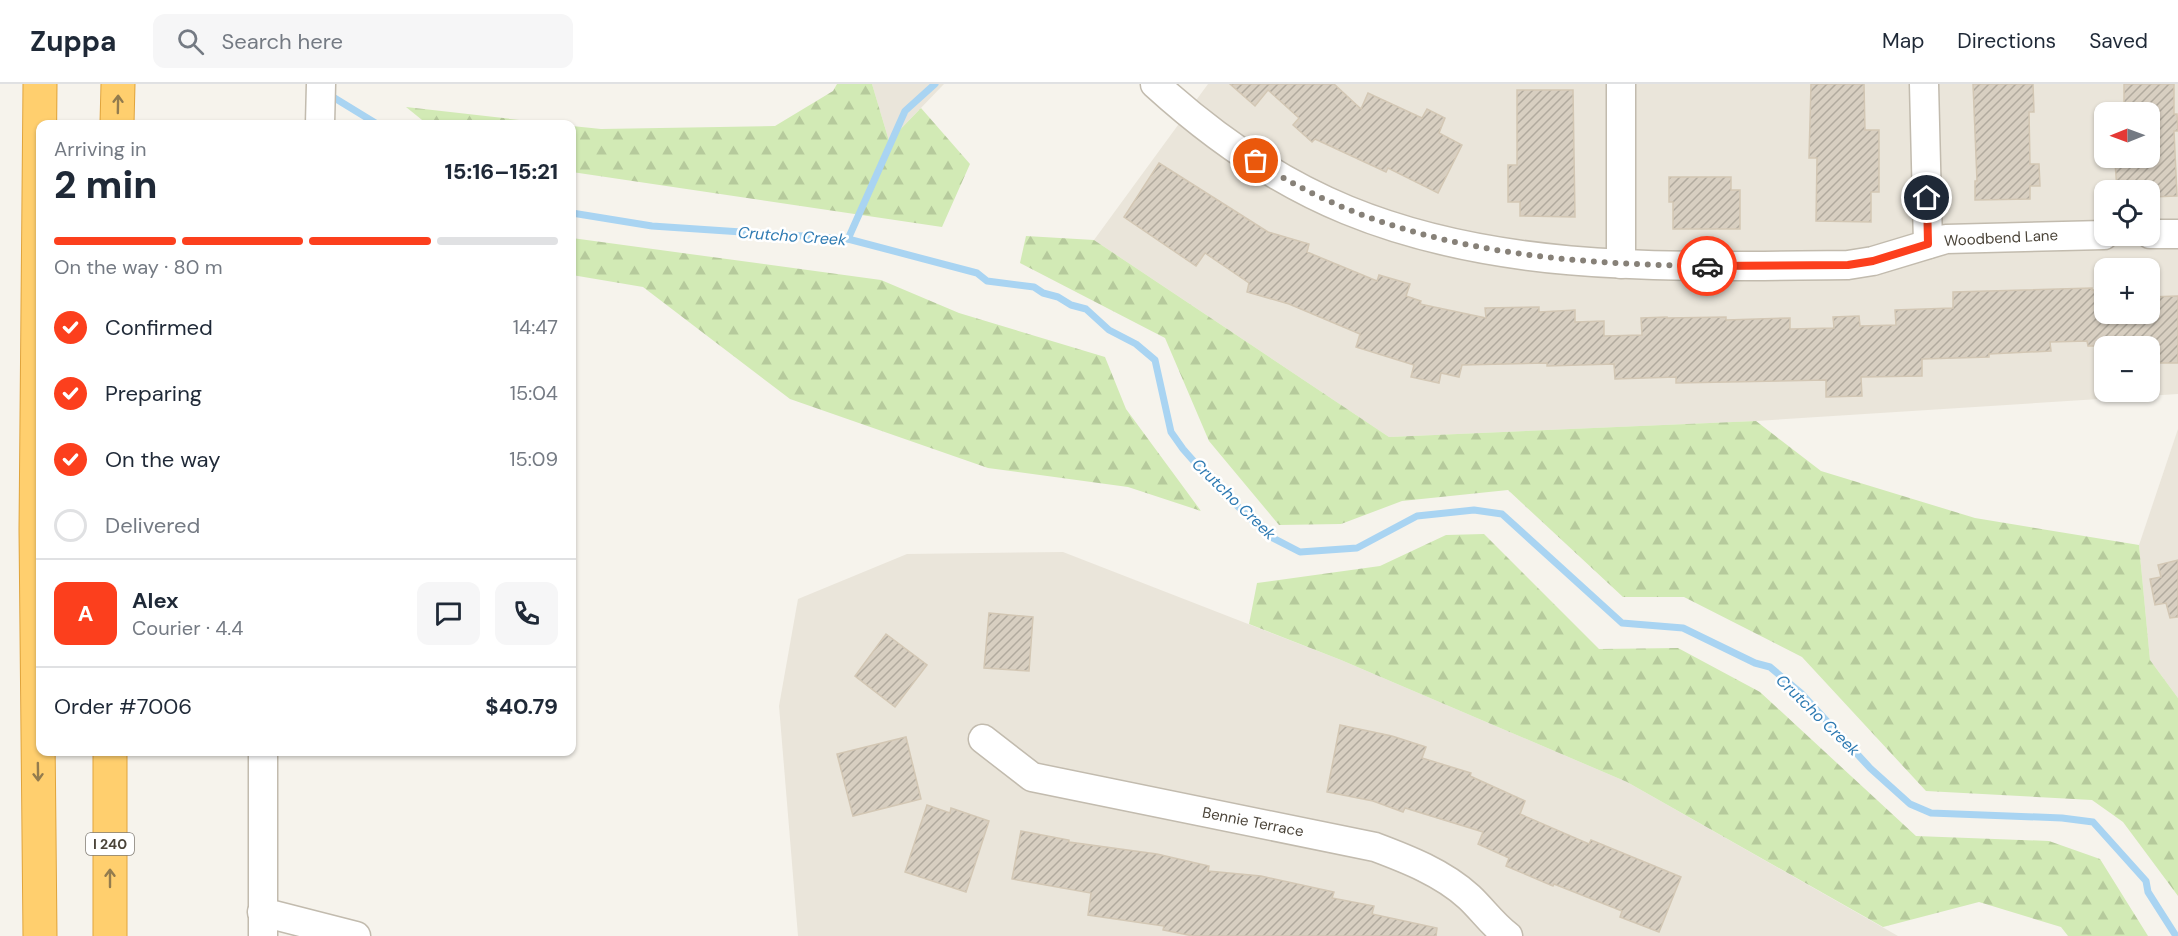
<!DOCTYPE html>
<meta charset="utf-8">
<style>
:root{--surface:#fff;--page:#f6f6f7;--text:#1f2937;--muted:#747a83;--line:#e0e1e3;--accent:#fc3f1d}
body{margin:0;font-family:"DM Sans",sans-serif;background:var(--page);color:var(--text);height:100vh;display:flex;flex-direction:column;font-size:22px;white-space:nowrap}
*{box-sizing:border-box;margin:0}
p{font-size:20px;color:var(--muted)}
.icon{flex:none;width:33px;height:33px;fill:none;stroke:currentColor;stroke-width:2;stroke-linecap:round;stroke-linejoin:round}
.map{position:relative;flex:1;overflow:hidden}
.panel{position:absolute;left:36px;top:36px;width:540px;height:636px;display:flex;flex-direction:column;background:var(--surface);border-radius:12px;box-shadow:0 2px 4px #0004}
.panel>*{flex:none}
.needle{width:39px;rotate:269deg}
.tools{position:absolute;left:2094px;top:18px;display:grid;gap:12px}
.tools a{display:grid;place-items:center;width:66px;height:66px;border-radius:12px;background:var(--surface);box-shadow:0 2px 4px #0004;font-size:30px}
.pin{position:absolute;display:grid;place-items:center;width:51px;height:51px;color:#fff;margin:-26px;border:3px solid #fff;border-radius:50%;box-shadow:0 2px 6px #0007}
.courier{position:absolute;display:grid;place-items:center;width:60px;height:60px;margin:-30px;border:4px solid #fc3f1d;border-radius:50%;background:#fff;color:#222;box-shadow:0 2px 8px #0007}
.head em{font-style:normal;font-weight:800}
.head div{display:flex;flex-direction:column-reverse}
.head{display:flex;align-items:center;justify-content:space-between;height:102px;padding:0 18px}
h1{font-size:39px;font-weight:800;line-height:45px}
.bar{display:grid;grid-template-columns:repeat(4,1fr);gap:9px 6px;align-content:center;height:72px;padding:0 18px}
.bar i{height:8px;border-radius:4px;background:var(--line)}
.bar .active{background:var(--accent)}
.bar p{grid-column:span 4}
.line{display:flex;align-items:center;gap:15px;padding:0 18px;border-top:2px solid var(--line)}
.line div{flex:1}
.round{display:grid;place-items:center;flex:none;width:63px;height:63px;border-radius:12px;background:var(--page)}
ol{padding:0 18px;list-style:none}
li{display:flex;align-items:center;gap:18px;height:66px}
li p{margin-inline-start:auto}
li .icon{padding:6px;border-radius:50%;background:var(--accent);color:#fff;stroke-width:4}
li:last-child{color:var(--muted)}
li i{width:33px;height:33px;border:3px solid var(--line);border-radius:50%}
header{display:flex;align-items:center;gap:36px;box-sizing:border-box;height:84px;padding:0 30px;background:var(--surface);border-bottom:2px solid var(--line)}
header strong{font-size:28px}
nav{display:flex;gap:33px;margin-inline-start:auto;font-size:21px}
.search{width:420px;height:54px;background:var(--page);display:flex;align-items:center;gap:15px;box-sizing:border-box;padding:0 21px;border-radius:12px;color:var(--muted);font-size:22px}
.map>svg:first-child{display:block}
</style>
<header>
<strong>Zuppa</strong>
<div class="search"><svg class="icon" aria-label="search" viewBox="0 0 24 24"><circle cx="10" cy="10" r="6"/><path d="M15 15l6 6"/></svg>Search here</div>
<nav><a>Map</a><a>Directions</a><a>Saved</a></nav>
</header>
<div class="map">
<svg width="2178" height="852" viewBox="0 0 2178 852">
<defs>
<pattern id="forest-firs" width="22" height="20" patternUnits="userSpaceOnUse" patternTransform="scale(1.5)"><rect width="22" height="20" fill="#d2eab5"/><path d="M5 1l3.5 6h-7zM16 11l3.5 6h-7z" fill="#b6ca9c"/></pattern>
<pattern id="building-hatch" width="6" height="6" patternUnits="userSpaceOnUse" patternTransform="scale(1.5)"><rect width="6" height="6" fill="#d8cfc1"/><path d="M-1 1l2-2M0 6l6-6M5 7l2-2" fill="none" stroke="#b1aa9e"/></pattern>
</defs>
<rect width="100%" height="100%" fill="#f6f3ec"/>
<!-- residential -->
<g fill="#eae5da" fill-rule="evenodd">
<polygon points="872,0 944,0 889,57"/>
<path d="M1208,0H2178V310L1756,337L1389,353L1094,156ZM2104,28H2150V74H2104ZM2104,106H2150V152H2104ZM2104,184H2150V230H2104ZM2104,262H2150V308H2104Z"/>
<polygon points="2178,345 2178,614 2150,576 2139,461"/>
<polygon points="1063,468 1341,576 1627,698 1898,852 798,852 779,622 798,515 907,470"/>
</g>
<!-- forest -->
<g fill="url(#forest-firs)">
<polygon points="837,0 872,0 889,57 921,24 970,80 942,143 572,88 572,42 601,45 775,42 833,7"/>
<polygon points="406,23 555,40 427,40"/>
<polygon points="1026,152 1094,156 1389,353 1756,337 1821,387 1975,434 2139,461 2150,576 2178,614 2178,812 2123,738 2092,716 1926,707 1802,573 1684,513 1623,513 1508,406 1402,417 1341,440 1279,441 1209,357 1165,254 1020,179"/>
<polygon points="572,154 881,196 959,229 1105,273 1126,325 1201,427 1128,403 988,384 790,315 643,203 572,191"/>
<polygon points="1484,450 1599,565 1678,564 1760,608 1916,752 2049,757 2100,775 2148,852 2068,852 2061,843 1979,818 1883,843 1627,698 1341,576 1249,540 1257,499 1380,482 1446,451"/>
</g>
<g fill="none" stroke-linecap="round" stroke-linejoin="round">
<!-- stream -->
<g stroke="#a9d4f2" stroke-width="7">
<polyline points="328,10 377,40"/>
<polyline points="572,129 652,142 848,155 977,189 987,197 1034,203 1043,209 1058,213 1071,221 1086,225 1109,246 1136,260 1155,276 1171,348 1183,365 1205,390 1267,451 1300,468 1357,464 1417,432 1474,426 1502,430 1622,539 1683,544 1755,579 1770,583 1802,610 1870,684 1910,720 1931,729 2062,734 2093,738 2146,797 2148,808 2176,852"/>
<polyline points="848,155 905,27 935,0"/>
</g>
</g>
<!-- building -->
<g fill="url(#building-hatch)" stroke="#d3c7b4" stroke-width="1.5">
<polygon points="1230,0 1334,0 1361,25 1368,9 1422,34 1427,25 1445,34 1439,49 1462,61 1438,109 1388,84 1386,88 1315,55 1312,58 1293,41 1299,34 1268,6 1255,22"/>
<polygon points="1811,0 1864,0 1865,46 1879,46 1879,108 1871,108 1871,138 1816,137 1817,74 1809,74"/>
<polygon points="1973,0 2033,0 2034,28 2029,28 2030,80 2039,80 2040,102 2030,102 2030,115 1975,116 1975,97 1977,97"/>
<polygon points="2124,0 2174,0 2174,30 2177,30 2178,47 2174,47 2177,112 2150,113 2150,106 2117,106 2115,78 2122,78 2121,74 2150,74 2150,28 2124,28"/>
<polygon points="1517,6 1573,6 1575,133 1520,132 1520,118 1508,118 1508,81 1517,81"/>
<polygon points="1159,79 1268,148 1309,160 1307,168 1377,197 1379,191 1410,200 1406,212 1421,217 1420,220 1486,234 1485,224 1539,223 1539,228 1575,226 1575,238 1604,237 1604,252 1642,251 1641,234 1667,233 1667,234 1726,233 1726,236 1790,234 1790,245 1834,244 1833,233 1859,232 1860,242 1896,241 1895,226 1953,224 1953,208 2092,204 2092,206 2104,206 2104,230 2150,230 2150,213 2178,212 2178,279 2151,279 2150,262 2088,262 2087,257 2050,258 2051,267 1989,270 1989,273 1922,275 1922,292 1861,293 1862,312 1826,313 1826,296 1676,299 1676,293 1615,295 1614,280 1547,282 1547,279 1462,281 1459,293 1441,289 1439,299 1411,293 1414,281 1356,263 1360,250 1289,220 1247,208 1249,199 1205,169 1196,182 1124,133"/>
<polygon points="1669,93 1731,93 1731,106 1740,106 1740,145 1673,145 1673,118 1669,118"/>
<polygon points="2178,476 2178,533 2170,534 2166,519 2155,521 2150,495 2161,493 2158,481"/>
<polygon points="989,529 1033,533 1029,587 984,584"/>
<polygon points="886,550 927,581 895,623 855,592"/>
<polygon points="1340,641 1392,652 1426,663 1422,674 1471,689 1470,692 1525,717 1520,730 1589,760 1591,756 1681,793 1659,848 1620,833 1622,827 1554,800 1553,802 1506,782 1509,774 1478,760 1483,748 1405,724 1403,728 1373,717 1327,708"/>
<polygon points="906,653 921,715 853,732 837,670"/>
<polygon points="927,721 950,729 951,724 989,737 966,808 905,788"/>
<polygon points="1021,747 1069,756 1069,758 1157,770 1209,782 1208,787 1261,792 1334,808 1332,814 1374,822 1372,830 1437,844 1436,852 1193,852 1163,846 1164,842 1088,831 1091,809 1012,795"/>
</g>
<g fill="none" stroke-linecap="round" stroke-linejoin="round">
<defs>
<g id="minor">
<path d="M1155,0C1211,51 1276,97 1347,126C1505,191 1682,182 1848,181L1873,177L1946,155L2104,151"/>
<polyline points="1621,0 1621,180"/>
<polyline points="1924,0 1928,160"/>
<polyline points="320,40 321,0"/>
<polyline points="2150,150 2178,150"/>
<path d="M983,655L1032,693L1375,763C1407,775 1443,789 1469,813C1482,825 1493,841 1508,852"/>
<polyline points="262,828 356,852"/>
<polyline points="263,852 263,668"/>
</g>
<g id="highway">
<polyline points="40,0 36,446 40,852"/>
<polyline points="117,40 118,0"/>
<polyline points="110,852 110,668"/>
</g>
</defs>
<!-- minor casing -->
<use href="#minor" stroke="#c2bbae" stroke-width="31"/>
<!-- highway casing -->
<use href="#highway" stroke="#e0a43c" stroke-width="35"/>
<!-- minor -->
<use href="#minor" stroke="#fff" stroke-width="28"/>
<!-- highway -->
<use href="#highway" stroke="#ffcf6e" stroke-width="33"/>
</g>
<!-- one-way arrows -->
<defs><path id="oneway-shaft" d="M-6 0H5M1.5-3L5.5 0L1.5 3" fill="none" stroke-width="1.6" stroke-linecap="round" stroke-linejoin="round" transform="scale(1.5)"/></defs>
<g stroke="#937c4e">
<use href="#oneway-shaft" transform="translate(118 20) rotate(-89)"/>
<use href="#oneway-shaft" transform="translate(38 688) rotate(89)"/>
<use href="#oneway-shaft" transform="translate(110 794) rotate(-90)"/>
</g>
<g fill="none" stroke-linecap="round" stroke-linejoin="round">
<!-- done -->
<path stroke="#878178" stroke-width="6" stroke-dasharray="0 10.8" d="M1256,77C1389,165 1551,180 1707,182"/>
<!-- route -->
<polyline stroke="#fc3f1d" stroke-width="8" points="1707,182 1848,181 1873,177 1928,160 1927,114"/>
</g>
<g text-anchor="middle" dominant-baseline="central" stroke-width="5" stroke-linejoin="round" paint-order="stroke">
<!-- shield labels -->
<rect fill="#fff" stroke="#817c74" stroke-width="1.5" x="86" y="749" width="48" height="22" rx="4.5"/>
<g font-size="14" font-weight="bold" fill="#4b4439">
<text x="110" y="760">I 240</text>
</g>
<!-- street labels -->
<g font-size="15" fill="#4b4439" stroke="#fff">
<text transform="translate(2001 154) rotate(-3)">Woodbend Lane</text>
<text transform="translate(1253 738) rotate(11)">Bennie Terrace</text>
</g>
<!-- water labels -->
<g font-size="16" font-style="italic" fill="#2e7ab2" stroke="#fff">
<text transform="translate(792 152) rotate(4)">Crutcho Creek</text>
<text transform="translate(1234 415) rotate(44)">Crutcho Creek</text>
<text transform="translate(1818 631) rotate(44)">Crutcho Creek</text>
</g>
</g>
</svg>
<div class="tools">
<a><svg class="needle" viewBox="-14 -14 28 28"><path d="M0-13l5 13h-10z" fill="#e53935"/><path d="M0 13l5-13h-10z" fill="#747a83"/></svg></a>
<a><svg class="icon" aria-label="locate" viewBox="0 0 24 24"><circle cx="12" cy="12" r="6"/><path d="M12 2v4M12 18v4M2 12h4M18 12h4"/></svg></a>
<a>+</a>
<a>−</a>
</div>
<div class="pin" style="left:1256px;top:77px;background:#ea580c"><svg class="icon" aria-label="bag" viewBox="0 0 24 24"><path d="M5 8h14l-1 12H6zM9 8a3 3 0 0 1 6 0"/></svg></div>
<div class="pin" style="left:1927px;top:114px;background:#1f2937"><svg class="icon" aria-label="home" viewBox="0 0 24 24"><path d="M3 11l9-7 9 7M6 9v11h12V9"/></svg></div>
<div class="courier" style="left:1707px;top:182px"><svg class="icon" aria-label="car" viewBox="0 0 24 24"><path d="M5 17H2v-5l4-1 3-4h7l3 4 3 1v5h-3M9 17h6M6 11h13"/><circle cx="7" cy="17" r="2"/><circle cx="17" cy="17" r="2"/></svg></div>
<section class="panel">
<div class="head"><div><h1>2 min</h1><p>Arriving in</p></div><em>15:16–15:21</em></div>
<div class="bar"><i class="active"></i><i class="active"></i><i class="active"></i><i></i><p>On the way · 80 m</p></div>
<ol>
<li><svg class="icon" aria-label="check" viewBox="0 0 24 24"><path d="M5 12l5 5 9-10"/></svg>Confirmed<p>14:47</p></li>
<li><svg class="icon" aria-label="check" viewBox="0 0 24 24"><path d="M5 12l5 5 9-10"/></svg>Preparing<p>15:04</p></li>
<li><svg class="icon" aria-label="check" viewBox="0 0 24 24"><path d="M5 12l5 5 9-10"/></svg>On the way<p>15:09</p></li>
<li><i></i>Delivered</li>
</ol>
<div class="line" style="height:108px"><b class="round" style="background:var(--accent);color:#fff">A</b><div><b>Alex</b><p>Courier · 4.4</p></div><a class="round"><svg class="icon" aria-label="chat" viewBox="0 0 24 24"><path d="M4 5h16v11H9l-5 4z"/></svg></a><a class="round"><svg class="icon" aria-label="phone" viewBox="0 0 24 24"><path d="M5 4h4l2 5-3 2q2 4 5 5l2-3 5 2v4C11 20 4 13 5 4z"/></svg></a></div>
<div class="line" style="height:78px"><div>Order #7006</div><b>$40.79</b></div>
</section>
</div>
